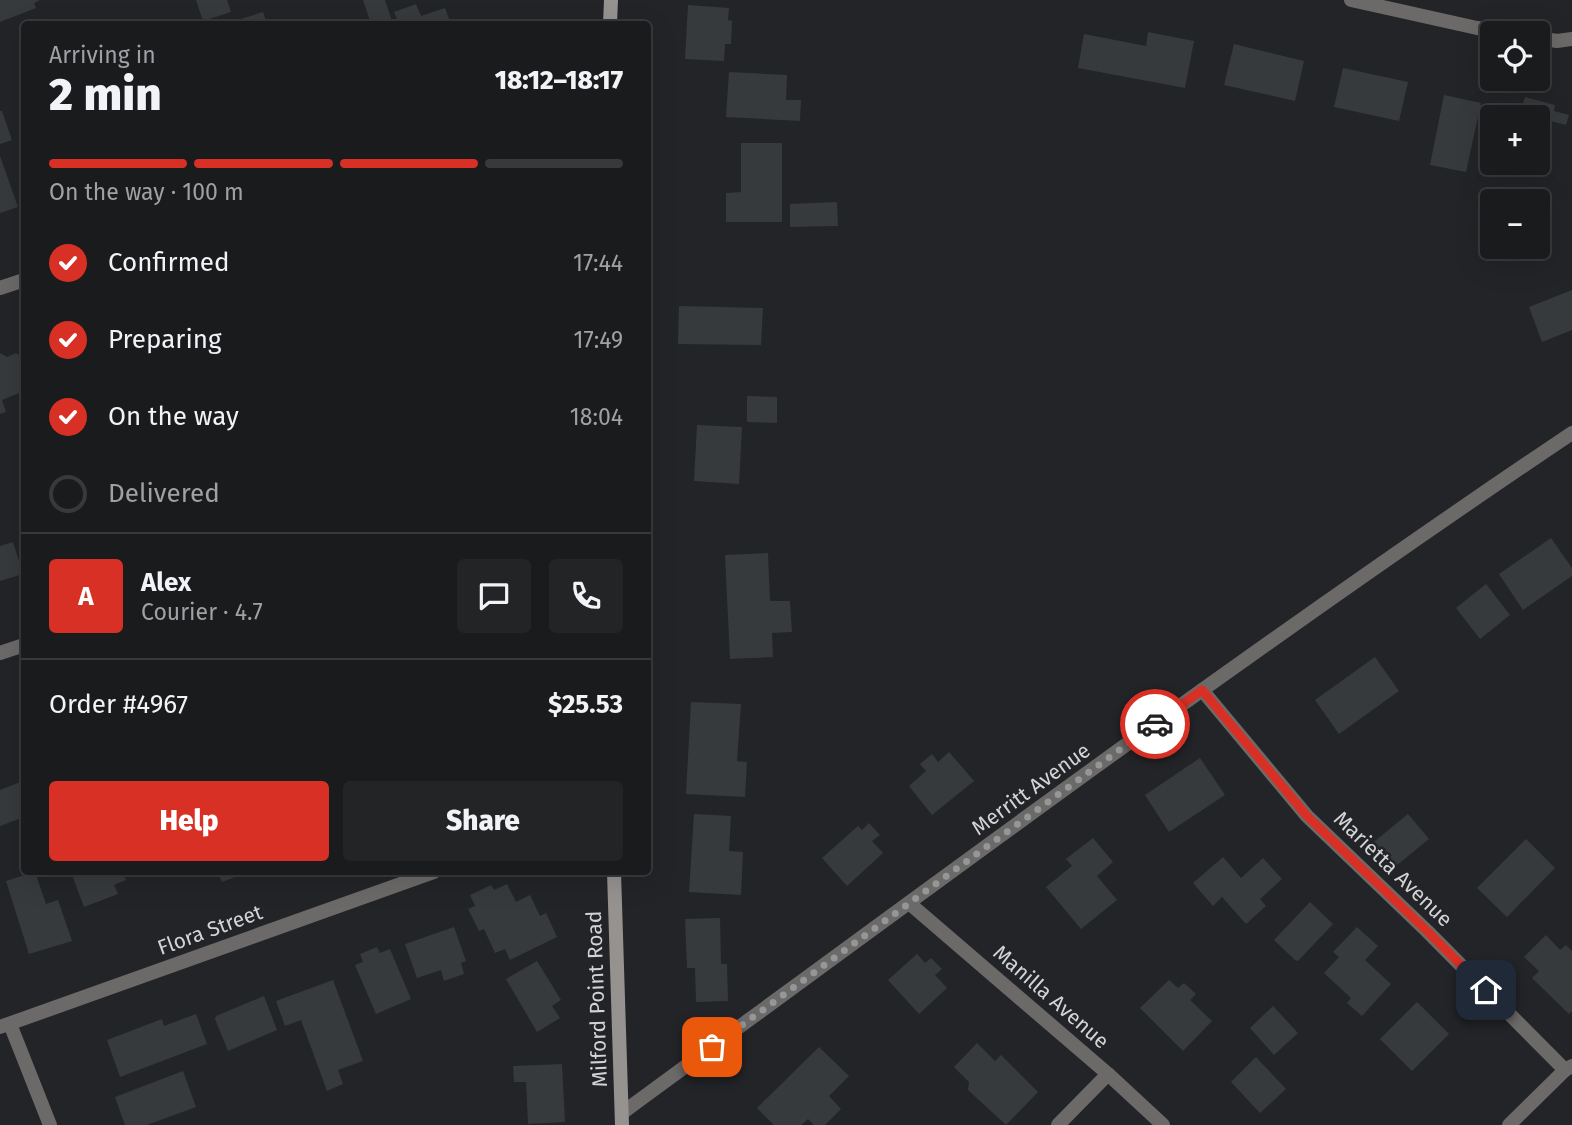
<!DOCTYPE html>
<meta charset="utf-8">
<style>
:root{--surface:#1a1b1d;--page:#232426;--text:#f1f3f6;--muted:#9fa1a4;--line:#38393b;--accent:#d93025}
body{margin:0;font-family:"Fira Sans",sans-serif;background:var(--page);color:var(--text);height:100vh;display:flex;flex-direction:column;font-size:26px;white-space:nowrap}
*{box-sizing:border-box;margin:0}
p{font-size:23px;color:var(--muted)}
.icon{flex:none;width:38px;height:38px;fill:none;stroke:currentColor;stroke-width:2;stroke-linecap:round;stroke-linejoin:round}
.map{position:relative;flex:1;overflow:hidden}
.panel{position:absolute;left:21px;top:21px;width:630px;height:854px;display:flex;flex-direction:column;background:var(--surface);border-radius:7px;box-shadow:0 7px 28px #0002,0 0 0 2px var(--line)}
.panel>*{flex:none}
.controls{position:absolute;left:1480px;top:21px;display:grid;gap:14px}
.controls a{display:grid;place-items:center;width:70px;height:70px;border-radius:7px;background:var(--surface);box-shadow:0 7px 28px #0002,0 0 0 2px var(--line);font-size:35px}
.pin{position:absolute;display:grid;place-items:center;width:60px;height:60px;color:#fff;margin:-30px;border-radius:14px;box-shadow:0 4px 10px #0006}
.courier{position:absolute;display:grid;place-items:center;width:70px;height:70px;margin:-35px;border:5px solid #d93025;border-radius:50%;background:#fff;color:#222;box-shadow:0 2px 9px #0007}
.head em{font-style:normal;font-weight:800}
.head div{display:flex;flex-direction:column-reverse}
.head{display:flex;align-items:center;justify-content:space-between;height:119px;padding:0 28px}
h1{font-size:46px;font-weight:800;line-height:52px}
.bar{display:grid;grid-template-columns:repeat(4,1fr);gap:10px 7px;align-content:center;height:84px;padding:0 28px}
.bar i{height:9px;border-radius:5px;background:var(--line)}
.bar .active{background:var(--accent)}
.bar p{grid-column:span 4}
.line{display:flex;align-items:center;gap:18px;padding:0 28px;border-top:2px solid var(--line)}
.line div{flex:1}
.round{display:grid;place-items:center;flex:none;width:74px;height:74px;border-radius:7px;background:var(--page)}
ol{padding:0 28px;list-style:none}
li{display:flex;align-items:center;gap:21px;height:77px}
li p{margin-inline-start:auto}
li .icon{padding:7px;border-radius:50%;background:var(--accent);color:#fff;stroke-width:4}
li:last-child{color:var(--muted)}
li i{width:38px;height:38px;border:4px solid var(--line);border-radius:50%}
.primary-button{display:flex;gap:14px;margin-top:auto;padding:14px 28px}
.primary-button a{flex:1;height:80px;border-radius:7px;background:var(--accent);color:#fff;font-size:28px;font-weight:800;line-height:80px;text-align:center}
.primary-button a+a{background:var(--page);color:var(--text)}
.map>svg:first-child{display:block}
</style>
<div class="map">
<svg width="1572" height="1125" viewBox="0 0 1572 1125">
<rect width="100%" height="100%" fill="#222427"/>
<!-- building -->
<g fill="#373a3c">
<polygon points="0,0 40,0 34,3 36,8 0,22"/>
<polygon points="196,0 227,0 231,12 203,21"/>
<polygon points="363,0 385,0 392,21 381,24 371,24"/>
<polygon points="416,4 421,16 445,8 451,24 399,24 394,12"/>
<polygon points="688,5 729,8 728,20 732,21 731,44 725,44 724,61 685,59"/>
<polygon points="263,12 267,24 225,24"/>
<polygon points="1148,32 1194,41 1185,88 1078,68 1084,34 1146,46"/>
<polygon points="1234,44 1304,61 1295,101 1224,85"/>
<polygon points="1343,68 1408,82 1399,121 1334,107"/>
<polygon points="729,72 787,75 786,100 801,100 800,121 726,117"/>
<polygon points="1444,95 1481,103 1466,172 1430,165"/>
<polygon points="1525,97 1555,105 1554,111 1569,115 1566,125 1551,121 1545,144 1538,142 1538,117 1519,117"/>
<polygon points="0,111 2,111 12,140 0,144"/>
<polygon points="741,143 782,143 782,222 726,222 726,193 741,192"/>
<polygon points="0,156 18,207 0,213"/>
<polygon points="837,202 838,226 790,227 790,204"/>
<polygon points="1572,290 1572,330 1542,342 1529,307"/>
<polygon points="679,306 763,308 761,345 678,344"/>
<polygon points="0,353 7,357 16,353 19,355 24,369 24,391 2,400 6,412 0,414"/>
<polygon points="747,396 777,397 777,423 747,422"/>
<polygon points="697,425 742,427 739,484 694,481"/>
<polygon points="1551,538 1572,568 1572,576 1523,610 1499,574"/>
<polygon points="13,542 23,574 0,581 0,546"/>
<polygon points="768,553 770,601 790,601 792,632 772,633 773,657 730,659 725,555"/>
<polygon points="1486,584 1510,615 1480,639 1456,608"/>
<polygon points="1375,657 1399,691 1339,734 1315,700"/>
<polygon points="691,702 741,704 737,761 747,762 745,797 686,794"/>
<polygon points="949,752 974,781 932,815 909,786 926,771 920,764 932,754 938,762"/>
<polygon points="1200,758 1225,795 1169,832 1145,795"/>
<polygon points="23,781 24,817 0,826 0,790"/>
<polygon points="694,814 731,816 729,851 743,852 741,895 689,892"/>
<polygon points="1408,814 1429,839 1391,870 1370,845"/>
<polygon points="869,823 880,835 872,841 883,853 847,886 822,858 858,826 862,830"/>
<polygon points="1093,838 1113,862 1097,876 1117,900 1081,929 1046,887 1072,866 1066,859"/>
<polygon points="1526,839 1555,868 1507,917 1477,888"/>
<polygon points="1223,857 1241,878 1263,858 1282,879 1260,899 1266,906 1246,924 1222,897 1213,906 1193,883"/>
<polygon points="35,872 46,904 58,900 72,941 29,954 6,881"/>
<polygon points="71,872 122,872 126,880 114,885 118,894 84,907"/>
<polygon points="217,872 248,872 222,882"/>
<polygon points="507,884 516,902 530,895 540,916 546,913 557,937 510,960 505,949 495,953 484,929 479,931 468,909 475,906 470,895 491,885 494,890"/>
<polygon points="1310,902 1333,924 1298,961 1295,960 1274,940"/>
<polygon points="720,918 721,964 727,964 728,1001 696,1002 695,968 687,968 685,919"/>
<polygon points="454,927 466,961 461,963 464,974 444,981 441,970 417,978 405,944"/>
<polygon points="1357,927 1378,946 1365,960 1391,984 1362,1016 1347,1003 1351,998 1324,973 1339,957 1333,952"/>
<polygon points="1546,935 1560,950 1566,945 1572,951 1572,1011 1569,1014 1532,978 1539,971 1524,957"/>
<polygon points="377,947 380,953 390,949 411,999 376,1014 355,965 363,962 360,954"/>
<polygon points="917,954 925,963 931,958 942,969 935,975 947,988 919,1014 888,980"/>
<polygon points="537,961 561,1000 552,1006 560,1018 537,1032 506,979"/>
<polygon points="333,980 363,1061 338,1070 343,1084 327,1091 301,1020 285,1026 276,1001"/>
<polygon points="1169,980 1178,988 1184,983 1196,994 1190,1000 1212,1021 1183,1051 1140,1008"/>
<polygon points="264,996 277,1030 228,1051 215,1019 216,1016"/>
<polygon points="1417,1002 1449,1034 1412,1071 1380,1039"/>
<polygon points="1273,1006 1298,1033 1274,1055 1250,1028"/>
<polygon points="196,1014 207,1044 120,1077 107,1040 162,1019 164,1026"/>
<polygon points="977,1043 995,1061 1001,1055 1038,1092 1006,1125 968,1090 969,1082 954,1067"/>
<polygon points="819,1047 849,1076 829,1096 841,1109 825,1125 814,1125 808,1119 801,1125 774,1125 757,1108"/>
<polygon points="1256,1057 1286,1089 1260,1113 1231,1082"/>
<polygon points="562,1064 565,1122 528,1124 526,1082 514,1082 513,1066"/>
<polygon points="183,1071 196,1107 147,1125 125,1125 115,1097"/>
</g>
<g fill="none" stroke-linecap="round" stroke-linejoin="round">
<!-- minor -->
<g stroke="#6c6a69" stroke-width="14">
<polyline points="1351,0 1477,28 1510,33"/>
<polyline points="1538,38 1557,41 1572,39"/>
<polyline points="0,288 24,280"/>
<polyline points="0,653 24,645"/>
<polyline points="1202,690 1307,816 1427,931 1565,1070"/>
<polyline points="909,903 1108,1074 1163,1125"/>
<polyline points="10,1024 50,1125"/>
<polyline points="0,1027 434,872"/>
<path d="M622,1113C936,883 1249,650 1572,433"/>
<polyline points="1058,1125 1108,1074"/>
<polyline points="1509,1125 1565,1070 1572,1066"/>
</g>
<!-- secondary -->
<g stroke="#959290" stroke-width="14">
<polyline points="610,24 611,0"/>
<polyline points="614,872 622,1125"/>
</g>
</g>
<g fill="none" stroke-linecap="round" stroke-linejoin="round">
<!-- done -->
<polyline stroke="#949698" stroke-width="7" stroke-dasharray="0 12.6" points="712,1047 1155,724"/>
<!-- route -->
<polyline stroke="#d93025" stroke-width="9" points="1155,724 1202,690 1307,816 1427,931 1486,990"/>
</g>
<g text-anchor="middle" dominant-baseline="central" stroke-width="5" stroke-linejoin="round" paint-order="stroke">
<!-- street labels -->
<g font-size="21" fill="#d2d4d5" stroke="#222427">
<text transform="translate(1031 789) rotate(-36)">Merritt Avenue</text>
<text transform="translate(1393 869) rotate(44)">Marietta Avenue</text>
<text transform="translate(210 930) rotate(-20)">Flora Street</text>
<text transform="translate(1051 997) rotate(41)">Manilla Avenue</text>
<text transform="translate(597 999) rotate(-92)">Milford Point Road</text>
</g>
</g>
</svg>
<div class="controls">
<a><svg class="icon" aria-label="locate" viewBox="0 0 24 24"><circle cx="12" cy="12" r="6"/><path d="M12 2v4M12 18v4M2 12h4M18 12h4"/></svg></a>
<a>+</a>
<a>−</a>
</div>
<div class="pin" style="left:712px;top:1047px;background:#ea580c"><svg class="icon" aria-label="bag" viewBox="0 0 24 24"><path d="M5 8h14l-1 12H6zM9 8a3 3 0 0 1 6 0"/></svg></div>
<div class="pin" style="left:1486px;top:990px;background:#1f2937"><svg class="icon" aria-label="home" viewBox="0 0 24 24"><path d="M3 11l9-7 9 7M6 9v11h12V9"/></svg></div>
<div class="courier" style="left:1155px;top:724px"><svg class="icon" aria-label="car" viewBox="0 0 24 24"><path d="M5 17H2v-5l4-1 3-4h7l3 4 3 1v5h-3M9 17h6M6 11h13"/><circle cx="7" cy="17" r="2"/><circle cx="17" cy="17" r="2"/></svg></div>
<section class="panel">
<div class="head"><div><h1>2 min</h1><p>Arriving in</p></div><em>18:12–18:17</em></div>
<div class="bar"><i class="active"></i><i class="active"></i><i class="active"></i><i></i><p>On the way · 100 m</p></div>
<ol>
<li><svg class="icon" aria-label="check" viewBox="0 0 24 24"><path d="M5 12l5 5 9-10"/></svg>Confirmed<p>17:44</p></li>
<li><svg class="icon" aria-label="check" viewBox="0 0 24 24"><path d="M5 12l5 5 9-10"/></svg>Preparing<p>17:49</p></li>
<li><svg class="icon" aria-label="check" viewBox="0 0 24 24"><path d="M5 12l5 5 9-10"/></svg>On the way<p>18:04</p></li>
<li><i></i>Delivered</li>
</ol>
<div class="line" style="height:126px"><b class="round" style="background:var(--accent);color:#fff">A</b><div><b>Alex</b><p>Courier · 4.7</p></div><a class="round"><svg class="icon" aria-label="chat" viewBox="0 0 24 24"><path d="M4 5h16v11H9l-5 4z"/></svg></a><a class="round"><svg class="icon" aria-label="phone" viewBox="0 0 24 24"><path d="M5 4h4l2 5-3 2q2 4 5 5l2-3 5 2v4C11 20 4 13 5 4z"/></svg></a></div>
<div class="line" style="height:91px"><div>Order #4967</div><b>$25.53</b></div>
<div class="primary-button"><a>Help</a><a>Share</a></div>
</section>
</div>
